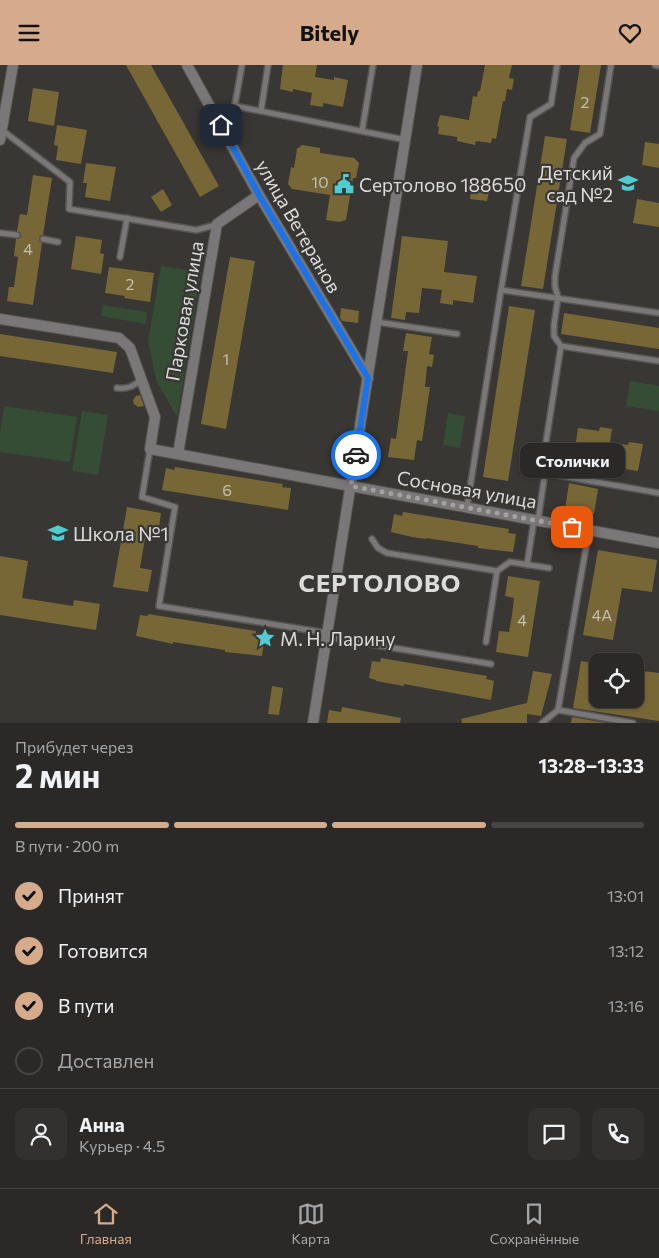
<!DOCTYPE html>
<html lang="ru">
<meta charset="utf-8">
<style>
:root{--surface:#2a2927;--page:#32312f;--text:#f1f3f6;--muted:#a5a6a7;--line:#464544;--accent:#d6ab8b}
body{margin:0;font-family:Commissioner,sans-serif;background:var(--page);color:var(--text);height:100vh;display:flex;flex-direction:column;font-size:19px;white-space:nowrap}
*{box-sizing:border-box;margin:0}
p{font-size:16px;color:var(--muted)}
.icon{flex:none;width:28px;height:28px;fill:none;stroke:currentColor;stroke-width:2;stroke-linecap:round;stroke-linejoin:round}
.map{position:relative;height:658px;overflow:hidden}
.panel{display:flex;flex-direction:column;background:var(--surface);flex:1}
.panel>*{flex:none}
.controls{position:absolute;left:589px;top:588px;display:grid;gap:10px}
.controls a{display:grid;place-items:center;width:55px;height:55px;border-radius:10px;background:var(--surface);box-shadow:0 1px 4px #0004,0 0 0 1px var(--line);font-size:25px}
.pin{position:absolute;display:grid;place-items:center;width:42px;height:42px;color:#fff;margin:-21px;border-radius:10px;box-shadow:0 2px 8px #0006}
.courier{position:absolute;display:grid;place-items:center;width:50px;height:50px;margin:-25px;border:4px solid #1a73e8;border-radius:50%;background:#fff;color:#222;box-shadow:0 1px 6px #0007}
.bubble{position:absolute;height:35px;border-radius:10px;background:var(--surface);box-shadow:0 1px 4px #0004,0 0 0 1px var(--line);font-size:16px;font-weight:700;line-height:35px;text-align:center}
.headline em{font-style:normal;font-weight:700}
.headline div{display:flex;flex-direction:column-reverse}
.headline{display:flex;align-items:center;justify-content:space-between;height:85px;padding:0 15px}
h1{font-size:32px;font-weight:700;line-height:38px}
.bar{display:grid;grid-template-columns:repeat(4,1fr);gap:8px 5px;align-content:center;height:60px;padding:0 15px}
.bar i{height:6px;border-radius:4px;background:var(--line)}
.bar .current{background:var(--accent)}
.bar p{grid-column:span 4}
.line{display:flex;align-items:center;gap:12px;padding:0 15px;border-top:1px solid var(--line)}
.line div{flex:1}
.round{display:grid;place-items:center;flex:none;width:52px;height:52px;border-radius:10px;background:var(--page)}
ol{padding:0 15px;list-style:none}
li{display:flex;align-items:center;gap:15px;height:55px}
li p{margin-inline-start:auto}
li .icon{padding:5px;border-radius:50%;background:var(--accent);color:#111;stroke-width:4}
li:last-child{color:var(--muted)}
li i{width:28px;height:28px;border:2px solid var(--line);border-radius:50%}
header{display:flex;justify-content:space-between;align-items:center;height:65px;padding:0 15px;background:var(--accent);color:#111;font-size:22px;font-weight:700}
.menu{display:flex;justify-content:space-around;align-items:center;height:70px;border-top:1px solid var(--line);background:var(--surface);font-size:14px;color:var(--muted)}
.menu a{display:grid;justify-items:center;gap:2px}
.menu .current{color:var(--accent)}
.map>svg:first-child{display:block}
</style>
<header><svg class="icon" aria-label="menu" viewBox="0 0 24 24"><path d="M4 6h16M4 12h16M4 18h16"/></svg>Bitely<svg class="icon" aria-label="heart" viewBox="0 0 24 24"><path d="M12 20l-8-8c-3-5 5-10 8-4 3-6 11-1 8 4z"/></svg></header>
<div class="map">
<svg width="659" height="658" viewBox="0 0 659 658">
<rect width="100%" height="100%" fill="#383734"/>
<!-- green -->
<g fill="#354d35">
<polygon points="161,201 201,207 177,352 156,315 148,276"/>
<polygon points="103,240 147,247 146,259 101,251"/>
<polygon points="630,316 659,321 659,346 626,341"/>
<polygon points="4,341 77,352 70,397 0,387 0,368"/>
<polygon points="82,346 108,350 98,410 72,406"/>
<polygon points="448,348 465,351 460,383 443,380"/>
</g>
<!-- building -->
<g fill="#776737">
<polygon points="126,0 151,0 219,121 200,132"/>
<polygon points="283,0 317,0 315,12 334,15 334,12 348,15 343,42 323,38 323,42 310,40 312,28 293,24 293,27 280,24"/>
<polygon points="485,0 512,0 509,13 514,14 512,25 507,24 505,36 503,36 496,74 492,73 491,78 476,76 475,80 457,76 457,72 438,69 439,62 437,61 440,50 469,55 473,31 477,32 478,26 480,26"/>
<polygon points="580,0 601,0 590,68 570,65"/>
<polygon points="33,23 59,27 54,61 28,56"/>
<polygon points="57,60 87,65 81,99 56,95 58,81 54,80"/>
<polygon points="545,71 567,74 543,224 521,221"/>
<polygon points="645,77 659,79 659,103 642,100"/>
<polygon points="302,80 320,83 320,88 354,93 359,98 356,113 353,113 346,155 339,157 326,155 330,130 292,124 288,119 291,102 294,103 297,84"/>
<polygon points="86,98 116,102 110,136 85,132 87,118 83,118"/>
<polygon points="33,110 52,113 43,170 40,171 39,174 42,178 33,240 7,236 9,222 14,222 18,192 14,191 16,174 20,173 21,170 17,166 20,149 27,150"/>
<polygon points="472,119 490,122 487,136 470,134"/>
<polygon points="163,124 172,140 161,147 151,132"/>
<polygon points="637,134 659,138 659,162 633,158"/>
<polygon points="76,171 102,175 100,188 104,189 101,209 71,204"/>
<polygon points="402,171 448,176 444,207 477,211 473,238 453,235 453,240 440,238 442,225 422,223 419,248 406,247 405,255 391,253"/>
<polygon points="230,192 255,196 226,364 201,359"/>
<polygon points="109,202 154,208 150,237 124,233 125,231 105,228"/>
<polygon points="509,241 535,245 508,416 483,412"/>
<polygon points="341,243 359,246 358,258 342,256 340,252"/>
<polygon points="564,248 659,263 659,284 561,269"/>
<polygon points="406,268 432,272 429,289 434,290 432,302 427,301 425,322 430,322 422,376 417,375 414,395 388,392 391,373 396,374 408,286 403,286"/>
<polygon points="0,269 117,287 113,308 0,291"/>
<polygon points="140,330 144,341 138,342 134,339 133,335 136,331"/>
<polygon points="600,362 612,364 610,377 628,380 629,377 643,379 638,406 618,403 618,407 605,405 607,393 588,390 588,392 574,390 578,363 599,366"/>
<polygon points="175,402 283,419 282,422 291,423 288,445 162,425 166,403 174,405"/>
<polygon points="569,418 598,424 594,449 565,444"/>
<polygon points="127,442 161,448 158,469 146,467 140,503 152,505 148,527 113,522"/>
<polygon points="403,447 509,464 508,468 516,469 513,487 478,483 478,481 426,473 426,474 412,472 391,467 394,449 402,451"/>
<polygon points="598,485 657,495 652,527 622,523 613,575 583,570"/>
<polygon points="0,491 28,496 22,533 73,541 74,535 100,539 96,565 0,550"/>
<polygon points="508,511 540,516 528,592 496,587 499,566 509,567 512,550 514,533 505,531"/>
<polygon points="148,549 256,566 256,568 265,570 262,591 225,587 225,585 173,577 173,579 136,571 140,550 148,551"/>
<polygon points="381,593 487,611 486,614 494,616 491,635 404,619 404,621 376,616 376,615 369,613 372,596 380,597"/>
<polygon points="581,596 598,599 598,634 635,634 635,605 659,608 659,656 573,643"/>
<polygon points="533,606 552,609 541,651 527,649 527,658 462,658 461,654 527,638"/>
<polygon points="272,621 283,623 279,650 268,649"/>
<polygon points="342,642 401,653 400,658 327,658 329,645 341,647"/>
<polygon points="572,652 607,658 571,658"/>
</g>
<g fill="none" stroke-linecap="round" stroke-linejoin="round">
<defs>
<g id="lane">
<polyline points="655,0 659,1"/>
<polyline points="235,41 406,75"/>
<polyline points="261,46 268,0"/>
<polyline points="2,65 70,117 69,144 196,165 216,160"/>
<polyline points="362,66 373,0"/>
<polyline points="229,73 242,0"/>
<polyline points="0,168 17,170"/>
<polyline points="43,174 58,177"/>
<polyline points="120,192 127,153"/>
<polyline points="501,225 659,248"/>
<polyline points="377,257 457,269"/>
<polyline points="561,281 659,296"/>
<path d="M117,323C128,324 132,322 141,315"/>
<polyline points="150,384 142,432 175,442 159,541 327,568"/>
<polyline points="545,408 659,428"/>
<polyline points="467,442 501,225 530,52 551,39 557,0"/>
<polyline points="538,455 545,408 543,396 561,281 554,271 554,260 558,232 555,222 555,211 574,93 585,78 600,69 611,0"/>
<polyline points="372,474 378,483 387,488 497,506"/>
<polyline points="527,500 534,455"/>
<polyline points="327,572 491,599"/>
<polyline points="486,577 497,506 510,497 549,503"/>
<polyline points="558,645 633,658"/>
<polyline points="542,658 558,645 589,465"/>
</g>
<g id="street">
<polyline points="187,0 259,130 368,313"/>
<polyline points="0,75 13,0"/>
<polyline points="0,254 119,273 130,283 155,352 150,384 659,478"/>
<polyline points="178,389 217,159 259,130"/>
<polyline points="313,658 417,0"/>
</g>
</defs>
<!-- lane casing -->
<use href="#lane" stroke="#565552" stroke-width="8"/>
<!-- street casing -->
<use href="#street" stroke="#565552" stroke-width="12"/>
<!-- lane -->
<use href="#lane" stroke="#797777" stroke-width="5"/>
<!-- street -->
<use href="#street" stroke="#797777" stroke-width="10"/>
</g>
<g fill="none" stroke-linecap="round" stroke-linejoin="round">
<!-- done -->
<polyline stroke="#a3a2a0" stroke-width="5" stroke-dasharray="0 9" points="356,390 351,421 572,462"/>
<!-- route -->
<polyline stroke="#1a73e8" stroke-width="6" points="221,60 259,130 368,313 356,390"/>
</g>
<!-- icons -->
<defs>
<symbol id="school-bare" viewBox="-9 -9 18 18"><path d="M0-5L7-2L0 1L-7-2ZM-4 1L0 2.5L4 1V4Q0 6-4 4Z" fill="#51ccd2" stroke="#383734" stroke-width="2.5" paint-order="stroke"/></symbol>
<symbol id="civic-bare" viewBox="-9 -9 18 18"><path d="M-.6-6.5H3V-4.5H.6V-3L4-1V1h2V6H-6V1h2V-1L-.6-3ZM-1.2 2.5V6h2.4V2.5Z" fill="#51ccd2" stroke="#383734" stroke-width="2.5" paint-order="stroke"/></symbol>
<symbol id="sight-bare" viewBox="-9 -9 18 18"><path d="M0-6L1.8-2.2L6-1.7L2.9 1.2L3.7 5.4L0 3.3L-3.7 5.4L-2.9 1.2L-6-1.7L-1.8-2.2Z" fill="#51ccd2" stroke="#383734" stroke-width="2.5" paint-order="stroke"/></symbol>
</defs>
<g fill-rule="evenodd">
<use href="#school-bare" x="614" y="104" width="28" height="28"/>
<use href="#civic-bare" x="330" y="105" width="28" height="28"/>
<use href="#school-bare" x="44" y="454" width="28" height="28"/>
<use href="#sight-bare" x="251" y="559" width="28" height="28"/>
</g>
<g text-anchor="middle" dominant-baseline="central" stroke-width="4.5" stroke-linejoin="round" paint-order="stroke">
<!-- number labels -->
<g font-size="16" fill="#c3bfb1">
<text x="585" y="36">2</text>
<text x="320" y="116">10</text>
<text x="28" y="183">4</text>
<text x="130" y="218">2</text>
<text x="226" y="293">1</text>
<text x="227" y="424">6</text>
<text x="602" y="549">4А</text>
<text x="522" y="554">4</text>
</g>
<!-- poi labels -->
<g font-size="19" fill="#dcdcda" stroke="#383734" text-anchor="start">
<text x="613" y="107" text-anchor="end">Детский<tspan x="613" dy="22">сад №2</tspan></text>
<text x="359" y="119">Сертолово 188650</text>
<text x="73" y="468">Школа №1</text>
<text x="280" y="573">М. Н. Ларину</text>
</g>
<!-- street labels -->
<g font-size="19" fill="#dcdcda" stroke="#383734">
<text transform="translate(299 161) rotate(60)">улица Ветеранов</text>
<text transform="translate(184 246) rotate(-80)">Парковая улица</text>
<text transform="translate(467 424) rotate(10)">Сосновая улица</text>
</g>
<!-- district labels -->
<g font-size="24" font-weight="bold" letter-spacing="1" fill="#dcdcda" stroke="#383734">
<text x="380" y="517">СЕРТОЛОВО</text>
</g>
</g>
</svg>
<div class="controls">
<a><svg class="icon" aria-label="locate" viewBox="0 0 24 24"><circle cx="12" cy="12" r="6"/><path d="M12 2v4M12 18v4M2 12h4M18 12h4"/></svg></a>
</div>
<div class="pin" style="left:572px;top:462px;background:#ea580c"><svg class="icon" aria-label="bag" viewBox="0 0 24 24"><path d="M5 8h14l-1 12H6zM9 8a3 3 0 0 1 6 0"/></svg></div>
<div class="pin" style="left:221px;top:60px;background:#1f2937"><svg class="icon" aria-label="home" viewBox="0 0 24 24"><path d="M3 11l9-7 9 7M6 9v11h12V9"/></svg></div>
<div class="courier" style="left:356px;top:390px"><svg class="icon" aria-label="car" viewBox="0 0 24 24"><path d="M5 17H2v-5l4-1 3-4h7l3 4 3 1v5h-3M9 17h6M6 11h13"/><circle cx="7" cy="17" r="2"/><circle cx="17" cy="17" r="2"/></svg></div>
<div class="bubble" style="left:520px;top:378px;width:105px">Столички</div>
</div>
<section class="panel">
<div class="headline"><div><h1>2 мин</h1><p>Прибудет через</p></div><em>13:28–13:33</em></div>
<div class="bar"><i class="current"></i><i class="current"></i><i class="current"></i><i></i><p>В пути · 200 m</p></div>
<ol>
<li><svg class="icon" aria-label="check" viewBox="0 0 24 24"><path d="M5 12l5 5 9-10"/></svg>Принят<p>13:01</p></li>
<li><svg class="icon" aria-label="check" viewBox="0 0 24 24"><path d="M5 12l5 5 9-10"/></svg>Готовится<p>13:12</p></li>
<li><svg class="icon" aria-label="check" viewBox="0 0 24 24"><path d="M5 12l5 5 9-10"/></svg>В пути<p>13:16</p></li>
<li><i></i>Доставлен</li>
</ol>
<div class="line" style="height:90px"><a class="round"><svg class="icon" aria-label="person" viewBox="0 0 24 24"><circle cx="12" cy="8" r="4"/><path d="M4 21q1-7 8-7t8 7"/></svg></a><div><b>Анна</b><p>Курьер · 4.5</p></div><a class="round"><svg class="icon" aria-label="chat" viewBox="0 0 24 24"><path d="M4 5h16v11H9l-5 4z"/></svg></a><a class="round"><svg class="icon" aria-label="phone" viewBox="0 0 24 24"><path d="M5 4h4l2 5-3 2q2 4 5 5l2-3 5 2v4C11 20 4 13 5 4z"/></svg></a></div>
</section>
<nav class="menu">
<a class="current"><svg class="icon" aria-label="home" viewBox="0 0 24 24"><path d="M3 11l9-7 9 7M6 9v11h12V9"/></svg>Главная</a>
<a><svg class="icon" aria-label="map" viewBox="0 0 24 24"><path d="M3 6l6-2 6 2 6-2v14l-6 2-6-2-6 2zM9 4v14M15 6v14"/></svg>Карта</a>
<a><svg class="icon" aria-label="saved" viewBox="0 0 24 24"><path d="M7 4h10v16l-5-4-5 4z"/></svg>Сохранённые</a>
</nav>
